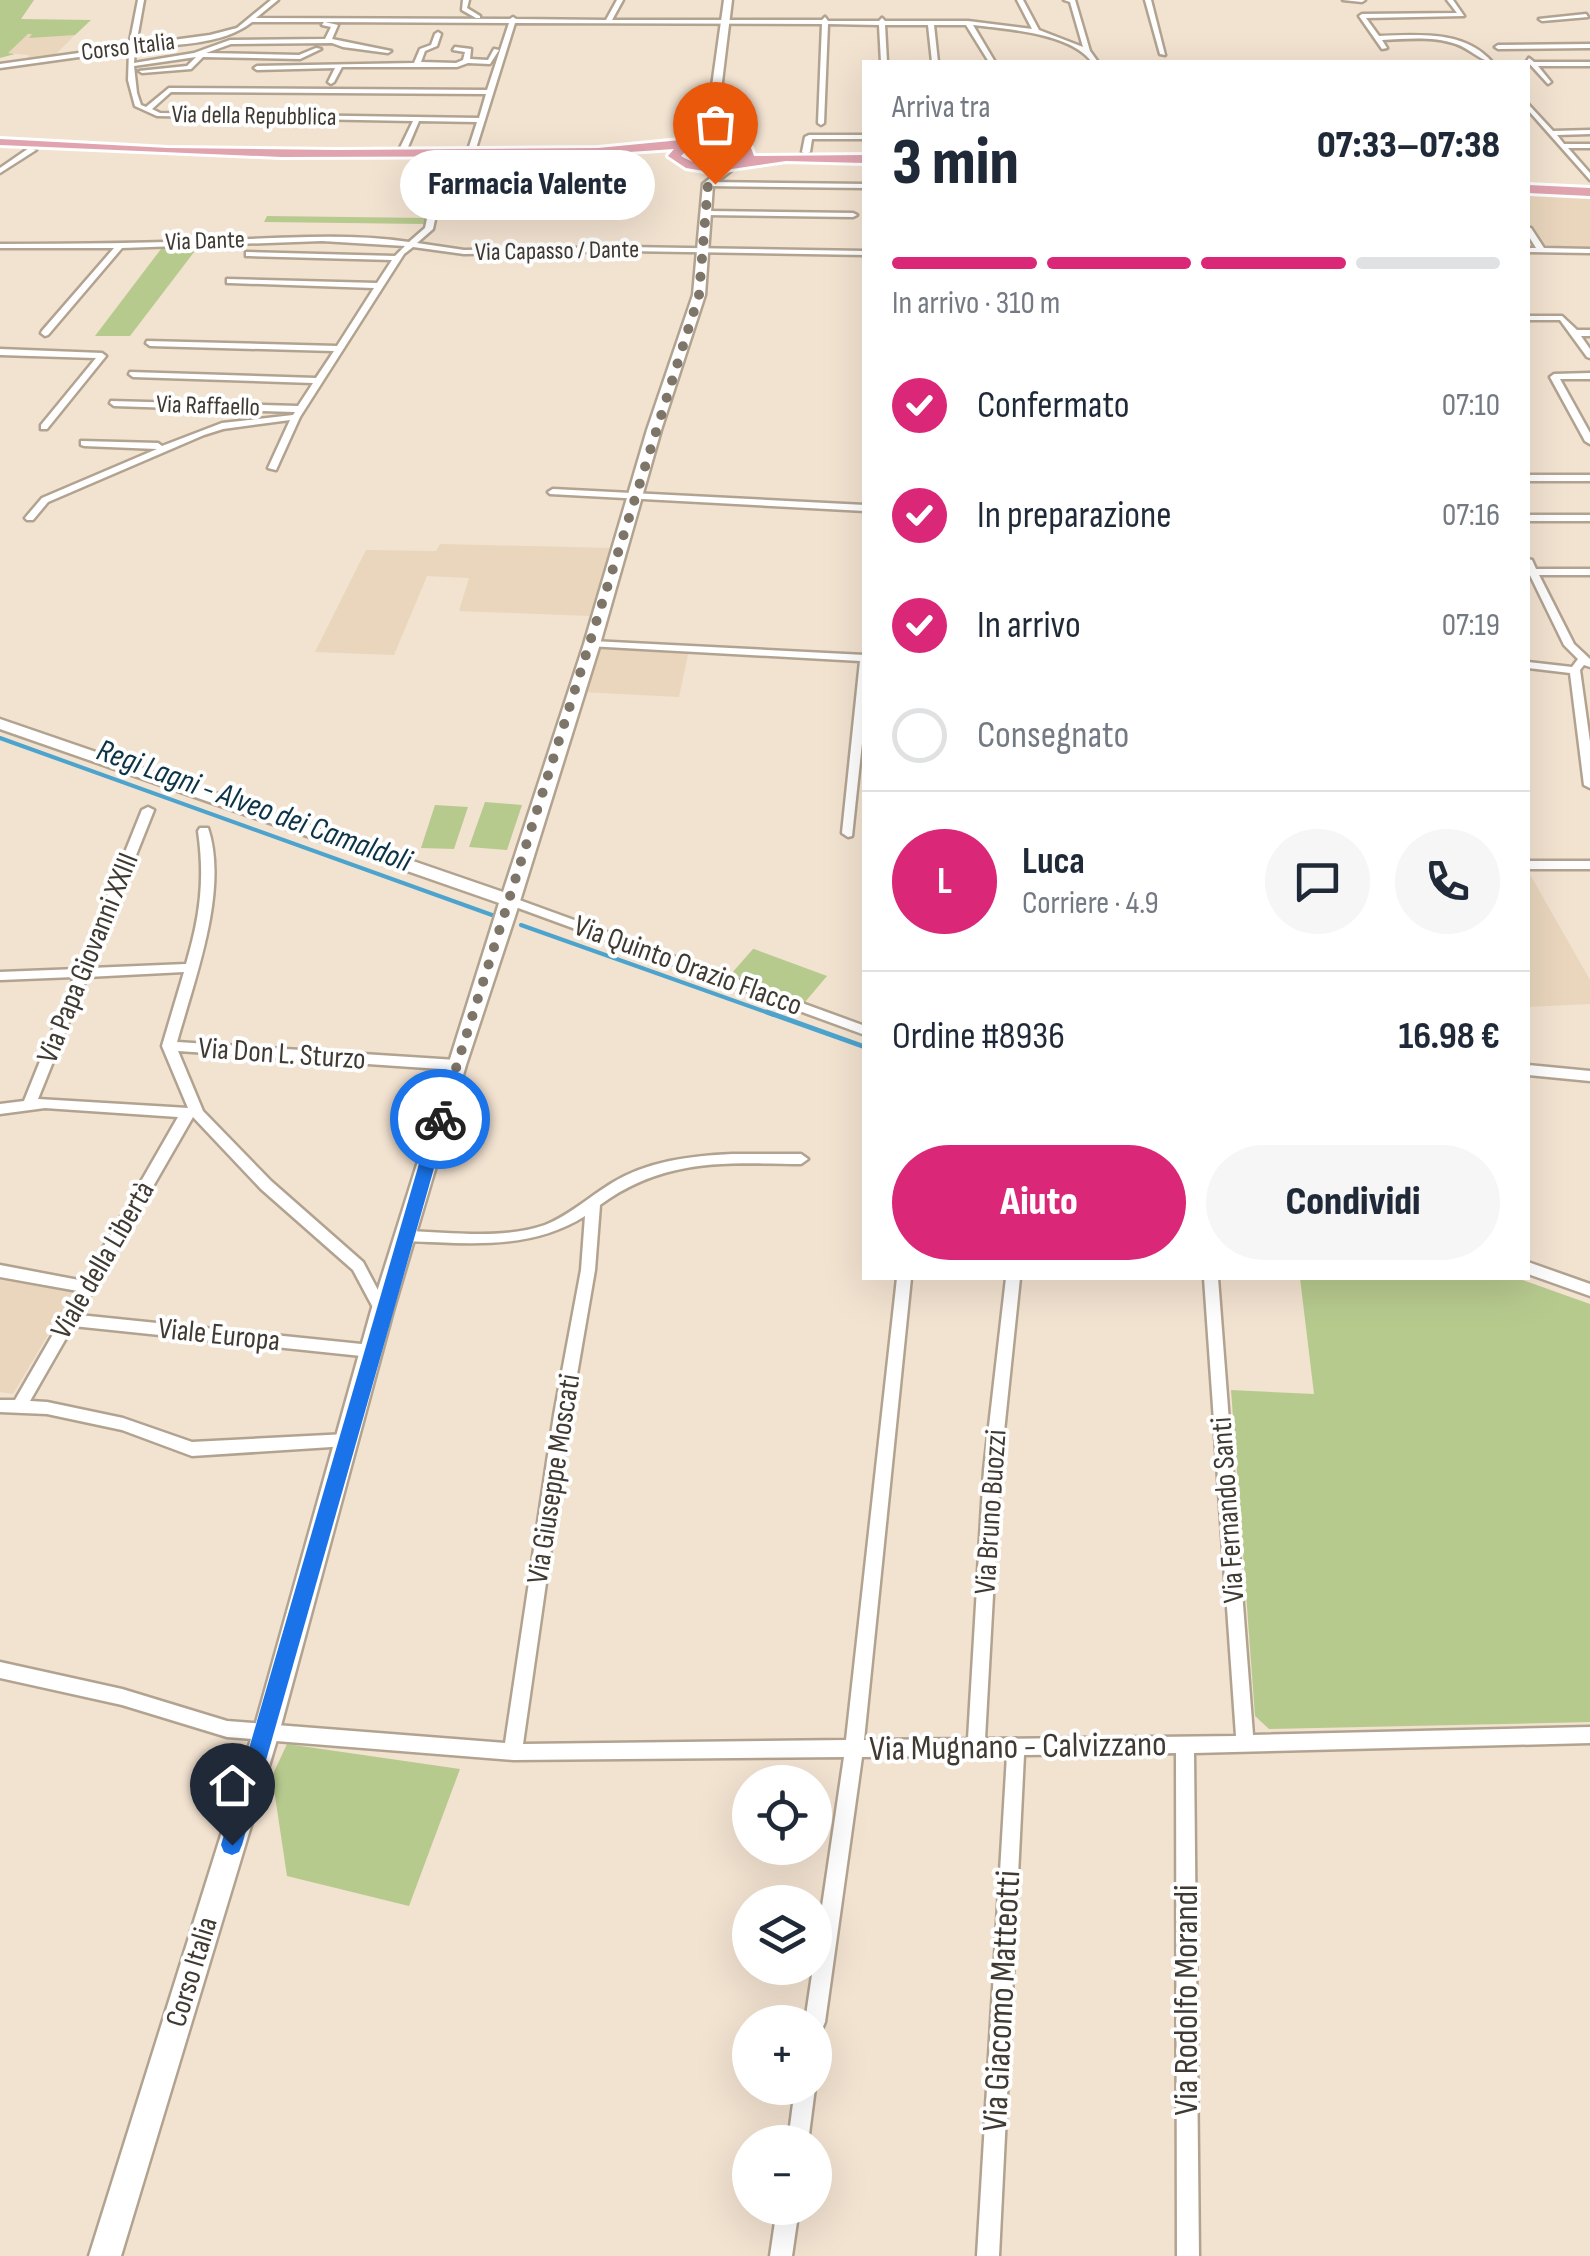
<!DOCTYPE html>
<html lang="it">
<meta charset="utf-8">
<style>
:root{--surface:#fff;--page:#f6f6f7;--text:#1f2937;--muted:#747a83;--line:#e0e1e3;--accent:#db2777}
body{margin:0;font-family:"Sofia Sans Condensed",sans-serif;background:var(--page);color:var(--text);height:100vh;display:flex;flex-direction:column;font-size:38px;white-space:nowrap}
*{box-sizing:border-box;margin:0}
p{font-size:32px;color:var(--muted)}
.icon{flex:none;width:55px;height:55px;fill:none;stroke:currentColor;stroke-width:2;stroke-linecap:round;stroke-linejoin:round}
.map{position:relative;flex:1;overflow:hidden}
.sheet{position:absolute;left:862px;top:60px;width:668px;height:1220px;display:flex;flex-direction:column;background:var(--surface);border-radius:0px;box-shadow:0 10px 40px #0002}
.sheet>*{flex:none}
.tools{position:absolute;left:732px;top:1765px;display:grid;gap:20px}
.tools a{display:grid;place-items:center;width:100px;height:100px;border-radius:50%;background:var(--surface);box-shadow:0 10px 40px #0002;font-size:50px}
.pin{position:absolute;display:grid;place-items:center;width:85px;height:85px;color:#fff;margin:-102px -42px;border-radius:50% 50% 50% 0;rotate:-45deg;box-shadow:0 0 10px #0007}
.pin .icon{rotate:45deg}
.courier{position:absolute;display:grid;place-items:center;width:100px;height:100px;margin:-50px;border:8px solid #1a73e8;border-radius:50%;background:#fff;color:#222;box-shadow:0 2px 12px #0007}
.bubble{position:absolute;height:70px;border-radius:35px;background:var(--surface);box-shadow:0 10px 40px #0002;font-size:32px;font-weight:800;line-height:70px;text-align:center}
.headline em{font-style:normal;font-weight:800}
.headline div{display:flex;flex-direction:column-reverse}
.headline{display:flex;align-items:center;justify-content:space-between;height:170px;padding:0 30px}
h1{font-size:65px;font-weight:800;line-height:75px}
.bar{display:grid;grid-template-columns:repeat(4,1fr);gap:15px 10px;align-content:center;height:120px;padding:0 30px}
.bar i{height:12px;border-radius:8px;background:var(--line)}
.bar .on{background:var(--accent)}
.bar p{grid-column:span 4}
.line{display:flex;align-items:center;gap:25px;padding:0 30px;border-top:2px solid var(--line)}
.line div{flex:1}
.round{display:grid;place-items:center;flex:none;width:105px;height:105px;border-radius:52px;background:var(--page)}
ol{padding:0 30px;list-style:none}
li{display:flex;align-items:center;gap:30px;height:110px}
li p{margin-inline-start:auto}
li .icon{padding:10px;border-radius:50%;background:var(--accent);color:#fff;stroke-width:4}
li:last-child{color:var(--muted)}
li i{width:55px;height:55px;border:5px solid var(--line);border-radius:50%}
.primary-button{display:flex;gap:20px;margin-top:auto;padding:20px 30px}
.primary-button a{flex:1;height:115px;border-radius:60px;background:var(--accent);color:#fff;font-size:40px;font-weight:800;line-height:115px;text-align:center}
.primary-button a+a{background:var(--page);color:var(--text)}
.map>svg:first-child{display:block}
</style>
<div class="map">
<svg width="1590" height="2256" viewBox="0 0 1590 2256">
<rect width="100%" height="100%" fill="#f2e2d0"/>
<!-- built -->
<g fill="#ead6bd">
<polygon points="28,34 75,35 55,55 28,59 29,55 7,53"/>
<polygon points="1528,190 1590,193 1590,253 1528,252"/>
<polygon points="440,544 612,548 590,616 459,611 469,578 427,576 394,655 315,652 366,550 436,551"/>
<polygon points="598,645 689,650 679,697 583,692"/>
<polygon points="1528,871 1590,980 1590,1004 1528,1007"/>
<polygon points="0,1280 74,1291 13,1394 0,1392"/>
</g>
<!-- green -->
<g fill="#b7ca8e">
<polygon points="0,0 34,0 21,19 91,20 75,35 29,38 32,34 28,34 8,53 15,54 0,58"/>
<polygon points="267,216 429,218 426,224 264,222"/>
<polygon points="201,243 130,336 95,336 164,245"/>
<polygon points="485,802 522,805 507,850 469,847"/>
<polygon points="435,805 468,807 454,849 421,848"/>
<polygon points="753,949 754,949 827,976 805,1002 731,974"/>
<polygon points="1300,1278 1517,1278 1590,1304 1590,1722 1269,1729 1255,1716 1231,1390 1314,1394"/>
<polygon points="287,1744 460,1769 409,1906 287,1876 272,1776"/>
</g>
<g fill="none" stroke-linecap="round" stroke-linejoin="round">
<!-- stream-far1 -->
<g stroke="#4ca3cd" stroke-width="4">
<polyline points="0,738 492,915"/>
<polyline points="521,925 774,1015"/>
</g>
<!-- stream -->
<polyline stroke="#4ca3cd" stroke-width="5" points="767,1012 865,1047"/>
<defs>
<g id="street">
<path d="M138,0H144L136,45L210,35L237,28L271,0H278L256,18L510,19L513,17L516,19L606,20L617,0H623L612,20H822L825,17L828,21H879L882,18L885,21H968L1032,29L1017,0H1023L1039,30L1083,47L1070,2L1064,0H1075L1090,51L1098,62H1092C1071,33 1007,29 973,25L995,62H989L966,25H934L938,62H932L928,25H885L887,62H881L879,25L828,24L824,123L821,125L818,123L822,24L515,23L474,155L467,153L477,122L419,121L405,154L401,156L397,154L413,121L157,116L135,106L128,80L129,50L0,68V64L129,46ZM252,22H324L322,25L331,27L325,39L230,40L194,53L134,63L135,49C172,44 222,46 252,22ZM325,22L509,23L487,90L169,88L146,107L141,105L137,93L134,66L196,57L187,66L139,71L142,73L191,69L203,57L300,59L321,49L316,48L299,55L206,53L231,44L332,43L343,47L388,53L391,51L332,39L338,25ZM171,92L486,94L479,118L160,113L152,109Z"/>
<polygon points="463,0 469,0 467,8 480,16 480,18 476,18 462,10"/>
<polygon points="1145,0 1151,0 1165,55 1160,54"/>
<polygon points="1343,0 1365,0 1362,2"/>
<path d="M1447,0H1453L1464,16L1366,18L1379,36C1419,35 1464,30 1492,62C1479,60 1469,48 1456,44C1432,36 1406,39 1382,40L1387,48L1382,49L1359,16L1362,14L1457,13Z"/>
<polygon points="1586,14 1588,17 1542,21 1539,19"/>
<polygon points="438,32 441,34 437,46 425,51 421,62 456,63 463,60 465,52 453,50 455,47 471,49 470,59 488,60 494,49 499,50 490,64 468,63 457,67 342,67 334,82 331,84 328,82 335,68 257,70 254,68 257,66 414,63 420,49 431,45 435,34"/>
<polygon points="1590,44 1590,48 1498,49 1495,47 1498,45"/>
<polygon points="1529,58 1534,62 1590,62 1590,66 1538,66 1551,82 1548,84 1527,61"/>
<polygon points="1528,104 1553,131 1590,130 1590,134 1557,135 1564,144 1590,144 1590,148 1568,148 1590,173 1590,180 1528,110"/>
<polygon points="809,135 865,135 865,139 812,139 810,152 806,154 802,152 805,137"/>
<polygon points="29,148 36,150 0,173 0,168"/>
<path d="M444,156L448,158L433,229L417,243L464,250L626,247L865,251V255L626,251L464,254L413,247L404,254L300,417L276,470L268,468L290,420L223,429L204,435L48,502L33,520H27L25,518L42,498L157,449L84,446L81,445V441L158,443L162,446L222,423L293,415L295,412L114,406L110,403L111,401L298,406L313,383L133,377L129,374L130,372L316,378L334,351L150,346L146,343L147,341L337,346L374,288L230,283H227V279L377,283L392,260L249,256H246V252L395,256L405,246L322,241L122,248L48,335L45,336L41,333L42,331L114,248H0V244C75,244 149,243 224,240C286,238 348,233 409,242L425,228L440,158Z"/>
<polygon points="708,182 865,184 865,188 705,186 704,184"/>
<polygon points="707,211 853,213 857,215 853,217 704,215 703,213"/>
<polygon points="1528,228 1531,228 1544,248 1590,249 1590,253 1528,252 1528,248 1536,248 1528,235"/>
<polygon points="1528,316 1562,316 1577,330 1590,330 1590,336 1581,336 1590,349 1590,358 1587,357 1560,320 1528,320"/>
<polygon points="0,349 102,353 106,356 47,429 41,429 41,425 96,358 0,355"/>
<polygon points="1590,373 1590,379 1560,379 1590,433 1590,444 1585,441 1550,377 1554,374"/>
<rect x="1528" y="475" width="62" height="6"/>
<polygon points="553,489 865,505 865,511 550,494 548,492"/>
<rect x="1528" y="515" width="62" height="6"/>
<polygon points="1528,559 1532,560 1536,569 1590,569 1590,575 1539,575 1574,644 1590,659 1590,667 1584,665 1580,670 1590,742 1590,788 1584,785 1570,673 1528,668 1528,662 1572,667 1578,659 1564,645 1528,571"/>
<polygon points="592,641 865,655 865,715 852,836 848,837 842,833 860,661 588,646 588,642"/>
<path d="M148,807L154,810L91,968L186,964C200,917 205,880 198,831L200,828H208C229,890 194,981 177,1042L456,1060L463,1065L456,1070L178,1051L203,1111L271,1181L363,1262L389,1311L387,1315H377L353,1270L261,1189L193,1117L79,1315L371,1345L376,1347L379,1351L376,1355L371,1357L73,1326L30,1401L47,1402L123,1418L192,1442L347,1434L353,1435L355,1440L353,1445L347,1446L192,1456L122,1430L47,1414L0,1412V1400H15L78,1291L0,1277V1265L84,1281L178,1117L45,1108L0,1114V1104L24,1101L74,977L0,980V972L78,969L142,810ZM184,972L162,1046L188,1108L38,1099L87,977Z"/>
<rect x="1528" y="861" width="62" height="8"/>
<polygon points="511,897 865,1026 865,1035 507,904 505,901"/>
<polygon points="1528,1065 1590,1071 1590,1081 1528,1075"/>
<path d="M732,1154H801L808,1159L801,1164C724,1163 665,1158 600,1205L595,1270L570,1415L523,1744L846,1740L897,1278H911L864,1740L968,1739L984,1470L1006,1278H1020L1000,1470L985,1739L1236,1736L1204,1278H1218L1253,1735L1590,1727V1743L1194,1753L1199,2256H1177L1176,1753L1024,1755L999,2256H977L1007,1755L862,1757L825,2022L822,2029L815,2032V2022H805L813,1968H815V1954L844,1757L513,1760L227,1737L122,1705L0,1678V1662L122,1689L227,1721L505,1743L554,1415L581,1270L585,1216C530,1251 467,1243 405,1241L400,1240L398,1236L400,1232L405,1231C450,1232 502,1240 545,1225C570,1215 589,1197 612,1183C648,1161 690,1156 732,1154Z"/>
<polygon points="1528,1262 1590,1284 1590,1296 1528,1274"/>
<polygon points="795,2088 815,2088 808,2142 788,2142"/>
<polygon points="777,2208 799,2208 792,2256 770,2256"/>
</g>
<g id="secondary">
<polygon points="724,0 732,0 717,123 690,146 686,141 707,122"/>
<polygon points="729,163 738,165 713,185 705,295 661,430 600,644 520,901 466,1065 393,1311 279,1733 121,2256 89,2256 253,1733 371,1311 499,903 0,729 0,719 503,892 584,644 647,430 693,295 703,184"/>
</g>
<g id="primary">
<path d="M712,137L737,141L751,148L754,156L865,155V163L786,161L711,172L686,168L668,156L674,149L569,156L281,157L0,145V139L168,148L337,150L598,148ZM712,143L730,146L742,155C722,167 701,168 681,156L690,147Z"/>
<polygon points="1528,185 1590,188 1590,196 1528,193"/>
</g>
</defs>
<!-- street casing -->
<use href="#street" stroke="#b2a391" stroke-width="5"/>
<!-- secondary casing -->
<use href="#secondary" stroke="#b2a391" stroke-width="5"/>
<!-- primary casing -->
<use href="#primary" stroke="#fff" stroke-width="6"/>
<!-- street -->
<use href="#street" fill="#fff" fill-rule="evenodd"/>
<!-- secondary -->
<use href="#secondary" fill="#fff" fill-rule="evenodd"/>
<!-- primary -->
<use href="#primary" fill="#e0a4af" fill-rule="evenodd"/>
</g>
<!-- route -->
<polygon fill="#1a73e8" points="440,1113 448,1119 242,1845 239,1852 232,1855 224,1852 221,1845 432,1119"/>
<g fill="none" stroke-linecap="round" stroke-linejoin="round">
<!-- done -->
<polyline stroke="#7e7569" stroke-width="10" stroke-dasharray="0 18" points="440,1119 699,295 708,184 715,184"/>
</g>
<g text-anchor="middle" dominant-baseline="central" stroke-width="8" stroke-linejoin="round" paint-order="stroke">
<!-- far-street labels -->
<g font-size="25" fill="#403a32" stroke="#fff">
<text transform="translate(128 47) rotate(-7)">Corso Italia</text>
<text transform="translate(254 116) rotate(1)">Via della Repubblica</text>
<text transform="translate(205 241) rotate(-2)">Via Dante</text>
<text transform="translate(557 251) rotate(-1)">Via Capasso / Dante</text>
<text transform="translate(208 406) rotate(2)">Via Raffaello</text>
</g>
<!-- street labels -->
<g font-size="30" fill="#403a32" stroke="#fff">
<text transform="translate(88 958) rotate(-68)">Via Papa Giovanni XXIII</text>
<text transform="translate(688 966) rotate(20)">Via Quinto Orazio Flacco</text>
<text transform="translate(282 1054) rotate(4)">Via Don L. Sturzo</text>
<text transform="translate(103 1260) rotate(-60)">Viale della Libertà</text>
<text transform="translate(219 1335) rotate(6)">Viale Europa</text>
<text transform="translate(554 1479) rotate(-81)">Via Giuseppe Moscati</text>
<text transform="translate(1228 1510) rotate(-94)">Via Fernando Santi</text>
<text transform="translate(991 1512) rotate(-86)">Via Bruno Buozzi</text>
<text transform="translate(192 1972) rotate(-73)">Corso Italia</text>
</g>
<!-- water labels -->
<g font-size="32" font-style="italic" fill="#0c3446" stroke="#fff">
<text transform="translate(254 806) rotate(20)">Regi Lagni - Alveo dei Camaldoli</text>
</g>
<!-- near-street labels -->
<g font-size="35" fill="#403a32" stroke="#fff">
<text transform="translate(1018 1747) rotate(-1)">Via Mugnano - Calvizzano</text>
<text transform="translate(1186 2000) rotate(-90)">Via Rodolfo Morandi</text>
<text transform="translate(1002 2001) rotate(-87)">Via Giacomo Matteotti</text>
</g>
</g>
</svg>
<div class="tools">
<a><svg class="icon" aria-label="locate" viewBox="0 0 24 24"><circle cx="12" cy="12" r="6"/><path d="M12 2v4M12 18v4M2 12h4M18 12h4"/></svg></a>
<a><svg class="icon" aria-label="layers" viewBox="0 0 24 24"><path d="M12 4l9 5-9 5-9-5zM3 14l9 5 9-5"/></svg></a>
<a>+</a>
<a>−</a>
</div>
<div class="pin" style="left:715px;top:184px;background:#ea580c"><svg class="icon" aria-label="bag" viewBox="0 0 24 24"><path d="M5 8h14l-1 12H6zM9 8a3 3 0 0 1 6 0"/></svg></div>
<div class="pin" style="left:232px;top:1845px;background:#1f2937"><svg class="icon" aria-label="home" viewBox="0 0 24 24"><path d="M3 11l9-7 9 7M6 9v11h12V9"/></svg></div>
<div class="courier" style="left:440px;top:1119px"><svg class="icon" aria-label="bike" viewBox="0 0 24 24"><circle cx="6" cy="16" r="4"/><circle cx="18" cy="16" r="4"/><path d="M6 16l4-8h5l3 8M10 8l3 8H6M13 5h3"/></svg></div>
<div class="bubble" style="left:400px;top:150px;width:255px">Farmacia Valente</div>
<section class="sheet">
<div class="headline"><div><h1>3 min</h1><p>Arriva tra</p></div><em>07:33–07:38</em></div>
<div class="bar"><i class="on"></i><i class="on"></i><i class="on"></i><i></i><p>In arrivo · 310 m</p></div>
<ol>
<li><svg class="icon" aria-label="check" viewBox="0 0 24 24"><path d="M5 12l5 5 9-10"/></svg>Confermato<p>07:10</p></li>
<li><svg class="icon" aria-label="check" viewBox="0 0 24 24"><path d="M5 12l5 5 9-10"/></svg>In preparazione<p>07:16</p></li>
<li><svg class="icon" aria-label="check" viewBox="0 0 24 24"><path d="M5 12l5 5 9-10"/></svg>In arrivo<p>07:19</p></li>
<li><i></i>Consegnato</li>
</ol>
<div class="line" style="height:180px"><b class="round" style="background:var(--accent);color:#fff">L</b><div><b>Luca</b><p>Corriere · 4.9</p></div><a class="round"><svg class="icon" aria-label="chat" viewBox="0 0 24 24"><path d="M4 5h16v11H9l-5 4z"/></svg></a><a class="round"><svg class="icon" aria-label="phone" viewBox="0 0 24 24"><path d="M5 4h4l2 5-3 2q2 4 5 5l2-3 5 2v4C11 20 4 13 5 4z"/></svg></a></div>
<div class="line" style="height:130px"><div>Ordine #8936</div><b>16.98 €</b></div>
<div class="primary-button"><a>Aiuto</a><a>Condividi</a></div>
</section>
</div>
